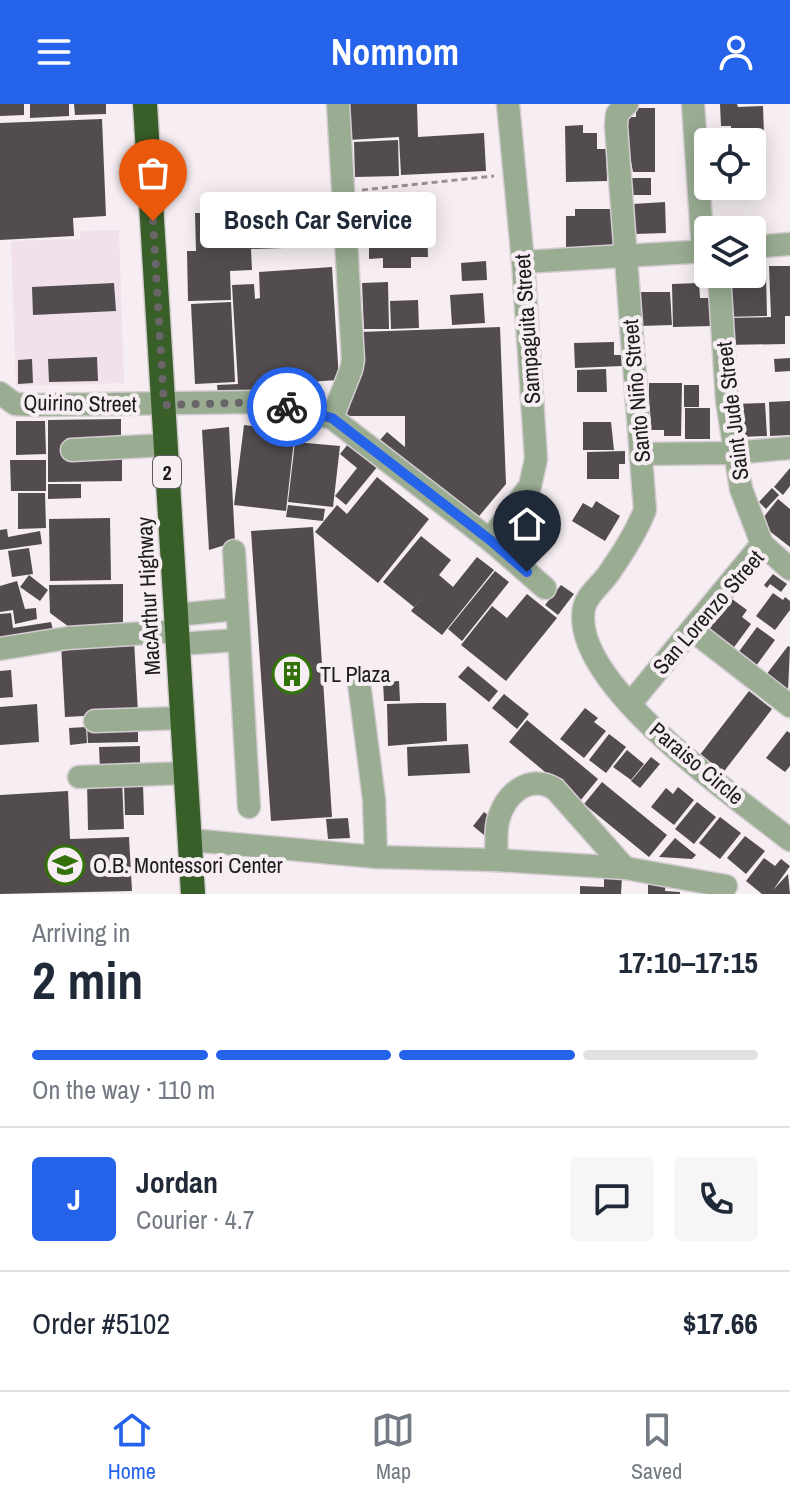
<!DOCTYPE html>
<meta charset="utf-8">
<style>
:root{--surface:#fff;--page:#f6f6f7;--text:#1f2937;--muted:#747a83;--line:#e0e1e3;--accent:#2563eb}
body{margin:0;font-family:"Archivo Narrow",sans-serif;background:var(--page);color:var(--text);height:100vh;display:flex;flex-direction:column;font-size:30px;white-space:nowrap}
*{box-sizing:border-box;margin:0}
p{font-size:26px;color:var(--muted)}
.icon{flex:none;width:44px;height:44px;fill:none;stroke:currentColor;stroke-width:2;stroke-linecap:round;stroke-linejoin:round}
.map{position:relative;height:790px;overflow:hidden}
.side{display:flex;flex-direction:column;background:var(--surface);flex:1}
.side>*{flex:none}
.tools{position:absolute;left:694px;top:24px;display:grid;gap:16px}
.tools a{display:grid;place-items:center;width:72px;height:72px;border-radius:8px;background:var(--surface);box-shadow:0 4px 20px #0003;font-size:40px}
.pin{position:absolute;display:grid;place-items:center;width:68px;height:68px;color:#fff;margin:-82px -34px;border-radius:50% 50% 50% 0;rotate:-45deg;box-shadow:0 0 8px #0007}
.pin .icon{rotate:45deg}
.courier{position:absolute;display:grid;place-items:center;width:80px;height:80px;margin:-40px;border:6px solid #2563eb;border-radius:50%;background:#fff;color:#222;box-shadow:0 2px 10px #0007}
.bubble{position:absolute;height:56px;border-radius:8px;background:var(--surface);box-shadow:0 4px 20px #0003;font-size:26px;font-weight:800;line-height:56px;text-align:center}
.summary em{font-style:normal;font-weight:800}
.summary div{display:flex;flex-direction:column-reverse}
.summary{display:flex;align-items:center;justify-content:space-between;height:136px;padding:0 32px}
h1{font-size:52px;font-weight:800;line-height:60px}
.bar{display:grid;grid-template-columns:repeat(4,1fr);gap:12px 8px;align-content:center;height:96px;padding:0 32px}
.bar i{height:10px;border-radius:6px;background:var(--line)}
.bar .on{background:var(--accent)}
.bar p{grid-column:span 4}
.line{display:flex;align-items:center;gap:20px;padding:0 32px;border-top:2px solid var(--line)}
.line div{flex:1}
.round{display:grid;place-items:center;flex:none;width:84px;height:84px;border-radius:8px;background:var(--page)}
header{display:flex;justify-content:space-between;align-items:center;height:104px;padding:0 32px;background:var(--accent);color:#fff;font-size:36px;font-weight:800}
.dock{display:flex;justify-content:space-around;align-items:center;height:112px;border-top:2px solid var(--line);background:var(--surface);font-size:22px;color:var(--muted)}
.dock a{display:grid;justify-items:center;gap:4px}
.dock .on{color:var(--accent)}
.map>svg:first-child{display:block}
</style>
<header><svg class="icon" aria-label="menu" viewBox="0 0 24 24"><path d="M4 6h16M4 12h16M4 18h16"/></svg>Nomnom<svg class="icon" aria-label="person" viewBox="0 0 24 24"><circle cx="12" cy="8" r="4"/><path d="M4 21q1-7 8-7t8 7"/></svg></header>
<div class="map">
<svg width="790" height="790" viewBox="0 0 790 790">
<rect width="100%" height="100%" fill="#f6eef2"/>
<!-- built -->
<polygon fill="#f0e1ea" points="119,126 124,279 16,282 11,137 80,135 80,127"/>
<!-- building -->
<g fill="#524c4f">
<polygon points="0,0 24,0 24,11 0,12"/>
<polygon points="30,0 69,0 69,12 30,14"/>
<polygon points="74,0 106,0 106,10 75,11"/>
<polygon points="347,0 417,0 418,33 484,29 486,67 401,71 399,33 348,36"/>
<polygon points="720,0 737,0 738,3 763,2 764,31 731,33 731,22 721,22"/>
<polygon points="636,4 655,4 655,68 633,68 630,52 620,52 625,13 636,13"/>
<polygon points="102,15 106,112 73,114 74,132 0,136 0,19"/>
<polygon points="583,21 583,29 597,29 597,45 606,45 607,77 566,78 565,22"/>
<polygon points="398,36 399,72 355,73 354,38"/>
<rect x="630" y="74" width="21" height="17"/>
<polygon points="315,96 316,111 282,112 281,97"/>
<polygon points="665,98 666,129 634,130 633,100"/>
<polygon points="575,105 613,105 613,146 566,146 566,112 575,112"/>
<polygon points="247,108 247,122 283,121 284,144 251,145 252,166 230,167 231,196 188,197 187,147 196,147 195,109 210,109 211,146 212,109"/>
<polygon points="427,114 428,153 411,153 411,164 383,164 383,154 369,155 369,140 372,140 372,134 376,133 375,115"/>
<polygon points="486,157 487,176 462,177 461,159"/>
<polygon points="769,162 790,162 790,212 785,212 785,240 725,241 724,214 771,213"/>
<polygon points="332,163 339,276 274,280 274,288 218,291 217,281 238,280 232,181 254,180 255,195 260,194 259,168"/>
<polygon points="723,170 766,170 767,212 724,213"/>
<polygon points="388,178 389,225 364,225 362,179"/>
<polygon points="114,179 116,207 33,211 32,183"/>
<polygon points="699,179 700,194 711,194 712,222 673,223 672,180"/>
<polygon points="639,188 670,188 672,221 640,222"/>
<polygon points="483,189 485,219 452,221 450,191"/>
<polygon points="418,196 419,224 391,225 390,197"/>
<polygon points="231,198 235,278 195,280 191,200"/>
<polygon points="500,223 506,380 475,417 380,336 387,328 405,343 405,312 344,312 361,273 360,228"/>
<polygon points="614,238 614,251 622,251 622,262 575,264 574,239"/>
<polygon points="97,253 98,277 49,278 48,255"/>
<polygon points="790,254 790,267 775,268 774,255"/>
<polygon points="32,255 33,279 18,280 18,256"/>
<polygon points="606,265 607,288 577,288 577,266"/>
<polygon points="649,279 682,279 681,332 664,332 664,326 649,326"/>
<polygon points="297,281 298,296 278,297 277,283"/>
<rect x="684" y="281" width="15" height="22"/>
<polygon points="790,297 790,331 770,332 769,298"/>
<polygon points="765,299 767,332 741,333 732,300"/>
<rect x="685" y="304" width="25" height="31"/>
<polygon points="121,315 121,334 67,334 67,355 122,355 122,377 48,378 48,316"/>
<polygon points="16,317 45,317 46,350 16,351"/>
<polygon points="583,318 611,318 614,346 583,346"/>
<polygon points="244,321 295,327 286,407 234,401"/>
<polygon points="229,323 235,438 209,446 202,326"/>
<polygon points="295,338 340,342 333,403 288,398"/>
<polygon points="349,339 378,362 346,401 335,392 357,364 340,350"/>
<polygon points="625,347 625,360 619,360 619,375 587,375 587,348"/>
<polygon points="10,356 46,356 46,387 11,387"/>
<polygon points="790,364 790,382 783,391 774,383"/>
<polygon points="377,373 429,415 378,479 315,428 337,401 347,410"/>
<polygon points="48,380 81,380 81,394 48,395"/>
<polygon points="772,384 779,391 766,405 759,398"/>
<polygon points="18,389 45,389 46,424 18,425"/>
<polygon points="778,395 790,405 790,443 759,419"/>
<polygon points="596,397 620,412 605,437 572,417 583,399 592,404"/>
<polygon points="288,401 325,405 323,417 286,413"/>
<polygon points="110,414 111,476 50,477 49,415"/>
<polygon points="313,423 332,713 271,717 251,427"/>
<polygon points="7,425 8,433 40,427 42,440 0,446 0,426"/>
<polygon points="421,432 451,456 439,471 453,483 477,453 494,466 442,531 411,507 423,492 414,503 383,478"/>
<polygon points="29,444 33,470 12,473 8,447"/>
<polygon points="495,467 509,478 462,537 448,525"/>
<polygon points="773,470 787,480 781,488 770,480 767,484 764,481"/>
<polygon points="29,471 48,486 40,497 20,483"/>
<polygon points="17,477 25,505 36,504 37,515 15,520 13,506 0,508 0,482"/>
<polygon points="123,480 123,528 76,528 50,509 49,481"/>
<polygon points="561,481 574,490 558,511 545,501"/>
<polygon points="773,489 783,496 785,493 790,497 790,506 775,526 756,512"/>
<polygon points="527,490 557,514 506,577 461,541 492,502 507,514"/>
<polygon points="719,495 727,501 732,495 747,506 742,513 751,520 732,546 699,522"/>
<polygon points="11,509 13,524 51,518 54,530 0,539 0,510"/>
<polygon points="757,523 775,536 753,566 735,553"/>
<polygon points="134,536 138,609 65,613 61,540"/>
<polygon points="788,542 790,543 788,587 766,571"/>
<polygon points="468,562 498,587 489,598 458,573"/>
<polygon points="11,566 13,593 0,594 0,567"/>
<polygon points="399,577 400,597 384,597 383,578"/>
<polygon points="749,587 772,605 722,670 699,652"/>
<polygon points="504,590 529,610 517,625 492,604"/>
<polygon points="420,599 446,599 447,637 388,642 387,600"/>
<polygon points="37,600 39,638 0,641 0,603"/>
<polygon points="585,604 598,614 594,618 606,627 584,654 560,635"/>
<polygon points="527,616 598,675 580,697 509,638"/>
<polygon points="138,620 138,638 88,639 87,622"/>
<polygon points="86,623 87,639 70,641 69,624"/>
<polygon points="787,627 790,629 790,662 785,668 766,654"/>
<polygon points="609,630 626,643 606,669 589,656"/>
<polygon points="468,640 470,669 408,672 407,643"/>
<polygon points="140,642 140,663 100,665 99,643"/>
<polygon points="627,646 644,660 631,676 613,663"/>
<polygon points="651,653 660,660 640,684 631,677"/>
<polygon points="122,675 124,725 88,726 87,677"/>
<polygon points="602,678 667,731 649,753 584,700"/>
<polygon points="143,680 144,711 125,711 124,681"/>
<polygon points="678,683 694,696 674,721 651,703 666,684 673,690"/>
<polygon points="68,687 70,735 129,733 132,787 0,790 0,691"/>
<polygon points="697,698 716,713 694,740 675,725"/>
<polygon points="484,708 495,717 484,731 473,722"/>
<polygon points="720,713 741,729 720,755 699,739"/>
<polygon points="348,714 350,734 328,735 326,715"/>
<polygon points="745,732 765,747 746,770 727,754"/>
<polygon points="675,734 696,751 692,755 659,753"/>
<polygon points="764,754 775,762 781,755 790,762 773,786 788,770 790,790 762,790 746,777"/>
<polygon points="604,772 622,773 621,790 580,790 580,782 604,783"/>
<polygon points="648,774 666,775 665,787 680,788 680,790 648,790"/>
</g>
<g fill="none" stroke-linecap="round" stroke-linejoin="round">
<defs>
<g id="minor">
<path d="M627,0L617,10L616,22L645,406C636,429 623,449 609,469C601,481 587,490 584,504C569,579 738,694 790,736"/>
<polyline points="693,0 703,147"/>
<polyline points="752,143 790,140"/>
<polyline points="523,158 708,147"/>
<polyline points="719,170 727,297 741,385 762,440 790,465"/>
<polyline points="0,289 15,300 35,301 265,298 332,314 490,436 545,484"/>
<polyline points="332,314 351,266 353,256 338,0"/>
<polyline points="72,346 165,341"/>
<polyline points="642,350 734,349 790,344"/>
<polyline points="490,436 530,382 536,355 523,158 508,0"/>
<polyline points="234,447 249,703"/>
<polyline points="176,511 237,505"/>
<polyline points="692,526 790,602"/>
<polyline points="177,540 239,536"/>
<polyline points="0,545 68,534 178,527"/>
<polyline points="359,579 374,695 376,753"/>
<polyline points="630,600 762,440"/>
<polyline points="95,617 182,614"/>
<polyline points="79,673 186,669"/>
<polyline points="191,736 376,753 496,756 625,764 726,782"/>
<path d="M496,756C497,743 495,729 498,717C505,690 529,669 555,685L625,764"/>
</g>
<polyline id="highway" points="145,0 193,790"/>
</defs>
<!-- minor casing -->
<use href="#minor" stroke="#d3ccd0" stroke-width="25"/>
<!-- highway casing -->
<use href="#highway" stroke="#d3ccd0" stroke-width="27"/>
<!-- path -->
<polyline stroke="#979194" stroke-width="3" stroke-dasharray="6 4" stroke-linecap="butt" points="362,86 494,72"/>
<!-- minor -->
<use href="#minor" stroke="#9aad93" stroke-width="22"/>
<!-- highway -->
<use href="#highway" stroke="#385f28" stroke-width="24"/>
</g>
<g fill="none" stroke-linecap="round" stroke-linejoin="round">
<!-- done -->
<polyline stroke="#6a6568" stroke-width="8" stroke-dasharray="0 14.4" points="153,117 164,301 265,298 287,303"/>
<!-- route -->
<polyline stroke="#2563eb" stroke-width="10" points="287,303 332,314 490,436 527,468"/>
</g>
<!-- icons -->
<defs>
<symbol id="building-ring" viewBox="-11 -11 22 22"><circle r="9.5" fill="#f6eef2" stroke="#33720b" stroke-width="1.5"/><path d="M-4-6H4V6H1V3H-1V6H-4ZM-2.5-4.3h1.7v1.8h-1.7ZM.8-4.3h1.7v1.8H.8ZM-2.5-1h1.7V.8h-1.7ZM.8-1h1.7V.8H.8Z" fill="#33720b"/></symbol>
<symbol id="school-ring" viewBox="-11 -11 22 22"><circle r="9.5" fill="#f6eef2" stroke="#33720b" stroke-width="1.5"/><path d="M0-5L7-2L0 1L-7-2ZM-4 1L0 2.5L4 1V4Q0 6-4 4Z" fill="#33720b"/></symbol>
</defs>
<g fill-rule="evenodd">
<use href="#building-ring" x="270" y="548" width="44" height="44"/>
<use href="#school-ring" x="43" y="739" width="44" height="44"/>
</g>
<g text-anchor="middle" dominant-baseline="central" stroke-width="8" stroke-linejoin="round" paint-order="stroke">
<!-- shield labels -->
<rect fill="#f6eef2" stroke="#5f5a5d" stroke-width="2" x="153" y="352" width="28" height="32" rx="6"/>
<g font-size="20" font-weight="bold" fill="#1e1b1d">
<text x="167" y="368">2</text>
</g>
<!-- street labels -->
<g font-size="22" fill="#1e1b1d" stroke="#f6eef2">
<text transform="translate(527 225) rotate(-94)">Sampaguita Street</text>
<text transform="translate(636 287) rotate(-95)">Santo Niño Street</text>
<text transform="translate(80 299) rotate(1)">Quirino Street</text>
<text transform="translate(732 307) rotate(-97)">Saint Jude Street</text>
<text transform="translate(148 492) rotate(-93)">MacArthur Highway</text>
<text transform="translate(708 508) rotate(-49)">San Lorenzo Street</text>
<text transform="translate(697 659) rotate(40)">Paraiso Circle</text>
</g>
<!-- poi labels -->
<g font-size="22" fill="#1e1b1d" stroke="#f6eef2" text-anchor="start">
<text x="320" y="570">TL Plaza</text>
<text x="93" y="761">O.B. Montessori Center</text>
</g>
</g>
</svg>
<div class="tools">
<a><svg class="icon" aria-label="locate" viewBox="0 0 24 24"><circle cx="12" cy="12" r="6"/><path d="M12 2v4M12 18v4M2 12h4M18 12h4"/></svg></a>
<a><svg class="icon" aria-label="layers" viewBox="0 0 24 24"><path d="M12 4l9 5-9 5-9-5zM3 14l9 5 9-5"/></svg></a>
</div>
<div class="pin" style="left:153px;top:117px;background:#ea580c"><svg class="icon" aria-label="bag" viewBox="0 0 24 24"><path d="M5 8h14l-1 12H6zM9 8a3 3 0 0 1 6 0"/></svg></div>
<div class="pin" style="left:527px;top:468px;background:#1f2937"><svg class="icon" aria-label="home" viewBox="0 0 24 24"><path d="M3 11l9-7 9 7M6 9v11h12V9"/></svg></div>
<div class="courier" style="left:287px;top:303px"><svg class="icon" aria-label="bike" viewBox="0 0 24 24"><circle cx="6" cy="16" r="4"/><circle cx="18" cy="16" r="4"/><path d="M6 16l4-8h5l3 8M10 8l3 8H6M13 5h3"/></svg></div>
<div class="bubble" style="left:200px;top:88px;width:236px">Bosch Car Service</div>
</div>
<section class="side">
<div class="summary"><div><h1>2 min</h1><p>Arriving in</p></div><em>17:10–17:15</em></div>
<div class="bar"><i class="on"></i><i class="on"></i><i class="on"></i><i></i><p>On the way · 110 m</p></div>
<div class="line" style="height:144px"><b class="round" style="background:var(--accent);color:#fff">J</b><div><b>Jordan</b><p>Courier · 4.7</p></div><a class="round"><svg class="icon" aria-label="chat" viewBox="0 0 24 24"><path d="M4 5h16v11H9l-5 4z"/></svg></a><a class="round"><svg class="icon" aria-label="phone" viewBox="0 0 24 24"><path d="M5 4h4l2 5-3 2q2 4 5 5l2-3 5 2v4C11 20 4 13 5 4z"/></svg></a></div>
<div class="line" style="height:104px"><div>Order #5102</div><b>$17.66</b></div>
</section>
<nav class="dock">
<a class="on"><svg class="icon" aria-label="home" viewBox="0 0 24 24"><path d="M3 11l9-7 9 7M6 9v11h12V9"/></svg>Home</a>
<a><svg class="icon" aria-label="map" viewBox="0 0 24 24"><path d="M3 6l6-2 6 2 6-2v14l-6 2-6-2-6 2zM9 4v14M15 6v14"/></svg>Map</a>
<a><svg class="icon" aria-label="saved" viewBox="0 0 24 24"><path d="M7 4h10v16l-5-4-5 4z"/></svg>Saved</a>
</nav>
